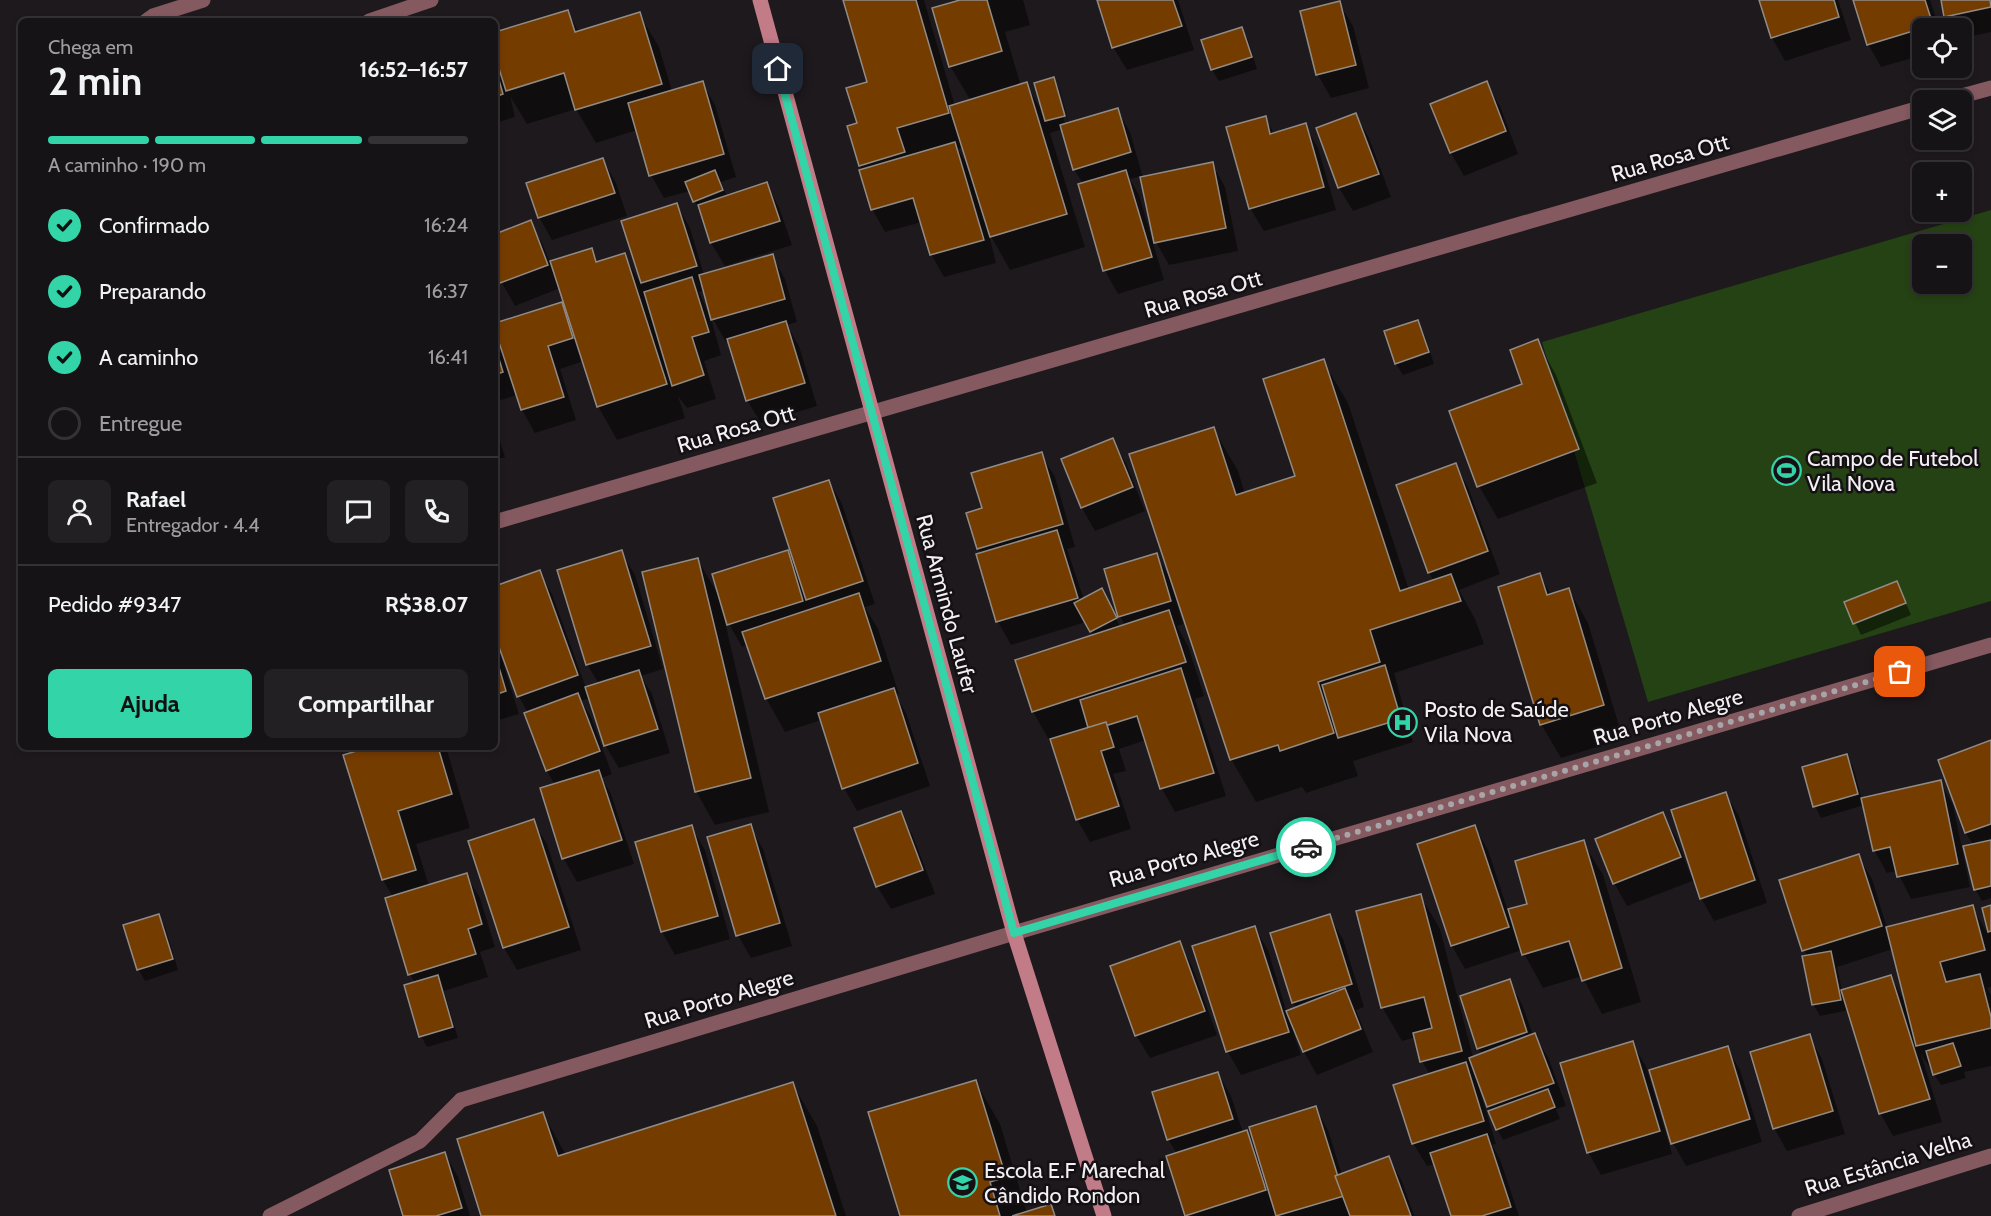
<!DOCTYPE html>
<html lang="pt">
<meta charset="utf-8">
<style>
:root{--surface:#161316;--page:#232023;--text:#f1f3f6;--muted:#9e9ea1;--line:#353235;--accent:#33d4a8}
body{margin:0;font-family:Cabin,sans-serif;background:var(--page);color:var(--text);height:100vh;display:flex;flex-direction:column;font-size:22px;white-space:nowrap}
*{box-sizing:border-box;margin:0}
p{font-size:20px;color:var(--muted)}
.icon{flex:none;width:33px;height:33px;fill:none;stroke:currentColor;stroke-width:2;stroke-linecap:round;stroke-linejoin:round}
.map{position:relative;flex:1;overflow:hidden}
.sheet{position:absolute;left:18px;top:18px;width:480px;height:732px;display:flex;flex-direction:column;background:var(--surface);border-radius:9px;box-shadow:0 3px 9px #0003,0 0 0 2px var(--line)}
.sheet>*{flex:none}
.buttons{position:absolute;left:1912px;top:18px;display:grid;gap:12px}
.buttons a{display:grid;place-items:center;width:60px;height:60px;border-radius:9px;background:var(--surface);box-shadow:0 3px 9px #0003,0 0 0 2px var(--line);font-size:30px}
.pin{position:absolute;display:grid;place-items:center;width:51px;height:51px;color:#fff;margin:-26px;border-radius:12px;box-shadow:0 3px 9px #0006}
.courier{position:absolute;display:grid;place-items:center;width:60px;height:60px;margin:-30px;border:4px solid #33d4a8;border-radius:50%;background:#fff;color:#222;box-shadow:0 2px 8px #0007}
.headline em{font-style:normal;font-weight:700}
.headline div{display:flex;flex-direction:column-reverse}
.headline{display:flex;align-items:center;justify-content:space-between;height:102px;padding:0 30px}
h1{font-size:39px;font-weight:700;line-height:45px}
.bar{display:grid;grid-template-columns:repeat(4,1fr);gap:9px 6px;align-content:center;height:72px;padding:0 30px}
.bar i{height:8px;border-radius:4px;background:var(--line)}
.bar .selected{background:var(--accent)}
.bar p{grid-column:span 4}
.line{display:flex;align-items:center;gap:15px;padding:0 30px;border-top:2px solid var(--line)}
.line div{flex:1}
.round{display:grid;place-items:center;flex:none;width:63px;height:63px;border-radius:9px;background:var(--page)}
ol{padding:0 30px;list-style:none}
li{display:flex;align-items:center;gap:18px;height:66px}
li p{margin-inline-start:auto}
li .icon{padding:6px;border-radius:50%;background:var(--accent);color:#111;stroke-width:4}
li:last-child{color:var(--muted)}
li i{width:33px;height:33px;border:3px solid var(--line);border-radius:50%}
.primary-button{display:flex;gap:12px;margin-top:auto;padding:12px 30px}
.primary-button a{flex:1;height:69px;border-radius:9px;background:var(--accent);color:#111;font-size:24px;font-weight:700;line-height:69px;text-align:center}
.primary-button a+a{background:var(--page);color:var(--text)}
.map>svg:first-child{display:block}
</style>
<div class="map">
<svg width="1991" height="1216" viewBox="0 0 1991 1216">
<rect width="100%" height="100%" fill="#1e191d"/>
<!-- green -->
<path fill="#254214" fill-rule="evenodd" d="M1991,210V601L1648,702L1542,342ZM1923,244H1962V284H1923Z"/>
<!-- shadow -->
<g fill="#0007" fill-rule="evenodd">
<path d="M845,0H924L955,106L971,101L950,66L962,0H1023L1030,25L1005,32L1021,86L1026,84L1043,113L1053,79L1060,90L1069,124L1117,109L1130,132L1143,178L1212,164L1225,187L1238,251L1169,265L1156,242L1141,176L1130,179L1139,195L1164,280L1118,294L1105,271L1080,185L1083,184L1074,169L1063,129L1050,133L1085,247L1010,270L988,231L996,263L944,277L931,254L922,222L885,232L872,209L860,165L859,124L869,83ZM1056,89H1059L1068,123L1065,124ZM963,147L969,166L968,167L958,149Z"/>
<polygon points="1099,0 1178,0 1194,50 1127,70 1113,47"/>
<polygon points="1760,0 1838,0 1851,40 1785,61 1772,38"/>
<polygon points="1855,0 1930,0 1939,28 1923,28 1923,55 1881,67 1868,44"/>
<polygon points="1942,0 1991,0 1991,32 1962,38 1962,28 1953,28 1945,16"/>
<polygon points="1339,3 1353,26 1369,88 1331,98 1318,75 1302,12"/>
<polygon points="567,11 579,32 639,14 659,47 672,91 702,82 715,105 736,177 721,182 727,197 766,184 779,207 792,245 725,266 711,243 702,212 694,201 690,191 664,198 651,175 637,130 596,143 576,109 527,124 510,96 515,117 495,123 495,34"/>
<polygon points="1241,29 1248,40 1257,69 1219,81 1212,70 1203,41"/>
<polygon points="1486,83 1500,106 1518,154 1464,176 1451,153 1432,104"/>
<polygon points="1356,115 1369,138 1391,197 1353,211 1339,188 1318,129"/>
<polygon points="1265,117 1274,134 1305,125 1318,148 1336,210 1264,231 1250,208"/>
<polygon points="603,160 616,183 627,216 552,240 539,217"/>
<path d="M677,205L690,228L704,275L772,256L785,279L797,322L787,325L799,346L817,406L761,423L747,400L729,341L726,342L710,314L721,355L704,361L716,399L687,408L678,396L685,418L617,440L598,406L584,361L560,369L576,420L535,433L522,410L517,395L495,402V341L503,355L561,304L567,311L560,288L515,306L502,283L495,265V235L530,222L543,245L550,263L591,250L598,263L624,255L642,286L623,222ZM705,291L711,311L708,312L699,292Z"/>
<polygon points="1417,321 1424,333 1434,364 1403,375 1396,364 1385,332"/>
<polygon points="1537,341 1556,375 1597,483 1498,519 1479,486 1524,385"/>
<polygon points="1323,361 1348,403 1409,590 1434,582 1429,573 1398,485 1455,464 1468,487 1500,574 1459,590 1475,619 1484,644 1394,673 1413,742 1353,761 1358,776 1306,793 1302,787 1256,802 1231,759 1180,603 1177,604 1183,624 1177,626 1188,646 1204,696 1195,699 1226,796 1175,812 1162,789 1146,740 1119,749 1126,771 1113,774 1131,829 1090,842 1077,819 1052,745 1033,712 1094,636 1086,622 1011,645 998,622 978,555 981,554 968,514 984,509 1041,454 1055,477 1075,547 1067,549 1084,600 1107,602 1121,628 1125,626 1120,616 1156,555 1171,580 1213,428 1238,471 1245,494 1297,477"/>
<polygon points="495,426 505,457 495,460"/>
<polygon points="1112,440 1126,463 1145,511 1095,531 1082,508 1063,460"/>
<polygon points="829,481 842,504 875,604 865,607 878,629 899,694 896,695 906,713 930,786 857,811 844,788 821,720 785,732 766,698 748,645 742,647 729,624 787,552 795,566"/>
<polygon points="621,552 635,575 663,669 641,676 652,694 670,753 619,768 605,745 590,698 581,701 591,717 612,774 602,778 611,794 634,864 577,882 564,859 542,789 555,785 547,771 526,714 528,713 519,697 500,646 498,647 519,714 495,721 495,587 539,571 552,594 586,688 599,684 587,664"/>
<polygon points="698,560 719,596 769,812 715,825 696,791"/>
<polygon points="1540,575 1551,595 1569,590 1588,623 1623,739 1561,758 1541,724"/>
<polygon points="1897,583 1911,615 1861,635 1846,603"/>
<polygon points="1991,742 1991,898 1982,901 1975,889 1974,846 1966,833 1939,761"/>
<polygon points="375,747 446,747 470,828 416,844 429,886 466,875 480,898 495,947 480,952 488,977 444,991 458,1038 427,1047 421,1036 415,983 410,974 393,897 383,880 345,756"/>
<polygon points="1846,756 1853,767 1862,799 1940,782 1953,805 1970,887 1911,899 1897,871 1887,873 1874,850 1864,805 1821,818 1815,806"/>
<polygon points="1726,794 1739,816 1767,903 1714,921 1701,898 1695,880 1627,906 1614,883 1662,814 1676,837 1691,876 1694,875"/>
<polygon points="900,813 913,836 935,894 891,909 877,886 856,829"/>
<polygon points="533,821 547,844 581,950 517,970 504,948"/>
<polygon points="750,826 763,849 792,946 751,958 738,935"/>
<polygon points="691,827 705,850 730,939 675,955 662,932 637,843"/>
<polygon points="1475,827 1488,850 1508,911 1529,905 1583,842 1603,875 1641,1002 1602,1014 1582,976 1543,988 1522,950 1465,969 1452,946 1419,845"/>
<path d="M1858,856L1872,879L1887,928L1972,907L1989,936L1983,909L1991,907V987L1987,988L1991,995V1066L1964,1072L1966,1078L1941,1085L1921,1054L1942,1122L1893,1136L1880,1113L1849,1010L1820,1016L1813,1004L1807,957L1780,881ZM1893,949L1905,1002L1891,977L1842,991L1837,967Z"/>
<polygon points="1420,895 1440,929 1473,1057 1482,1054 1478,1048 1509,981 1522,1004 1533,1035 1534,1035 1548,1057 1566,1106 1556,1109 1560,1119 1503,1140 1497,1129 1480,1084 1478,1085 1496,1144 1492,1145 1500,1159 1519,1216 1452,1216 1435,1164 1427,1166 1413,1143 1430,1075 1422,1061 1416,1037 1402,1041 1382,1007"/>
<polygon points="158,916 165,927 178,970 145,981 138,969"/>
<polygon points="1329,916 1343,939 1364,1007 1356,1010 1373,1052 1317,1075 1304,1052 1296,1033 1294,1034 1301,1055 1241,1075 1228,1052 1194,947 1255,928 1268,950 1287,1013 1297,1009 1293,1002"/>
<polygon points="1179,943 1192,966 1217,1035 1150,1058 1136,1035"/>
<polygon points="1809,1036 1822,1059 1845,1134 1787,1151 1774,1128"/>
<polygon points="1632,1043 1646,1066 1672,1154 1601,1175 1588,1152"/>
<polygon points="1727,1047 1740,1070 1762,1142 1686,1166 1673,1143"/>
<polygon points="1218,1073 1231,1096 1243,1133 1246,1132 1255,1148 1315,1107 1328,1130 1342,1175 1389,1158 1402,1181 1414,1216 1278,1216 1277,1214 1270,1216 1187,1216 1168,1157 1177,1154 1168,1139"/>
<polygon points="975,1081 1000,1124 1027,1213 1051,1206 1056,1216 901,1216"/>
<polygon points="792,1083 817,1126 846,1216 483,1216 543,1114 566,1155"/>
<polygon points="445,1154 458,1177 470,1216 404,1216"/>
</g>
<!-- building -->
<g fill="#753c00" stroke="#918b86" stroke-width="1.5">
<polygon points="843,0 916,0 949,113 897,128 905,152 859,166 847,126 857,123 846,88 867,82"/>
<polygon points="960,0 987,0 1002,51 949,67 932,8"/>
<polygon points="1097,0 1173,0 1182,26 1112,48"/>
<polygon points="1759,0 1834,0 1839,17 1771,38"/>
<polygon points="1853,0 1925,0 1933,25 1867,45"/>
<polygon points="1941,0 1990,0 1991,7 1944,17"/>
<polygon points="1340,1 1356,65 1316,75 1300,11"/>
<polygon points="568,10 575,32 640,12 662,84 575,110 564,73 506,91 495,56 495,32"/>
<polygon points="1242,27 1252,57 1211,70 1201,40"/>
<polygon points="495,66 503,94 495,97"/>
<polygon points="1054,77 1065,116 1045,121 1034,83"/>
<polygon points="703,81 724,154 649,176 628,103"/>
<polygon points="1487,81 1506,131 1450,153 1430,104"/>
<polygon points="1027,82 1067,214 990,237 949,106"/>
<polygon points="1118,108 1131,152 1073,170 1060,125"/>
<polygon points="1356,113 1379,174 1338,188 1316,128"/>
<polygon points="1266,116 1270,134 1306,123 1324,187 1249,209 1226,127"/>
<polygon points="955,142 984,240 930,255 913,198 871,210 859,170"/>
<polygon points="603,158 615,193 538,218 526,183"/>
<polygon points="1213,162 1226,228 1154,243 1140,177"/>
<polygon points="715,170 723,190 693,202 685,182"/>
<polygon points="1126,170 1152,257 1103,271 1078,184"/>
<polygon points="767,182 780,221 710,243 698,205"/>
<polygon points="677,203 697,266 641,283 621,221"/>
<polygon points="531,220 548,265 500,283 495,270 495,234"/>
<polygon points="592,248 596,262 625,253 667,384 597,407 550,261"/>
<polygon points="773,254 785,299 711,320 699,275"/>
<polygon points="692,277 709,332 692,337 704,375 672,386 644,292"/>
<polygon points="562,302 573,338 548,346 564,397 521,410 495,330 495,323"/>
<polygon points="1418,320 1429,352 1395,364 1384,331"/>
<polygon points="786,321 805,383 746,401 727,339"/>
<polygon points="1538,339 1579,449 1477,487 1449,411 1522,384 1510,350"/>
<polygon points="495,346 503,372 495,375"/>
<polygon points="1324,359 1400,591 1451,574 1461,601 1370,630 1380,662 1318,682 1334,733 1280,751 1278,745 1230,760 1129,454 1214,427 1236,495 1295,476 1263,379"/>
<polygon points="1113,438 1133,487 1081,508 1061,459"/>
<polygon points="1042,452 1063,524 977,549 966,513 982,508 971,473"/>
<polygon points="1456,463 1488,551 1428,573 1396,485"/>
<polygon points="829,480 863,581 806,600 773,498"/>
<polygon points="1057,530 1078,598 996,622 976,554"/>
<polygon points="622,550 651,646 586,665 557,570"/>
<polygon points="788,550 803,601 727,625 712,574"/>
<polygon points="1157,553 1171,601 1118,617 1104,569"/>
<polygon points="698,558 751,778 695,792 642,572"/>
<polygon points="540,570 578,675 517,697 495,636 495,586"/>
<polygon points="1540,573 1547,595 1569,588 1604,705 1540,725 1498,587"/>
<polygon points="1897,581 1906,603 1853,624 1844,602"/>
<polygon points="1102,588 1117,618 1090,632 1074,603"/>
<polygon points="859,593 881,661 765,699 742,632"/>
<polygon points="1169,610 1186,662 1032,712 1015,660"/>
<polygon points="495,654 506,691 495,695"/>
<polygon points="1385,665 1401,719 1338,738 1322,685"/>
<polygon points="1181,668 1214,773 1160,789 1137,716 1089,731 1080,700"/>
<polygon points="639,670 658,729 604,746 585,687"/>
<polygon points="894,688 918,763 842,789 818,713"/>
<polygon points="578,693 600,751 546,771 524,713"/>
<polygon points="1106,722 1114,747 1101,751 1119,806 1076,820 1050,739"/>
<polygon points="1991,740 1991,824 1965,833 1938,760"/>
<polygon points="370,747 438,747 452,794 398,811 416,870 382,880 343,755"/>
<polygon points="1847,754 1858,794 1813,807 1802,767"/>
<polygon points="599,770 622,840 562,859 540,788"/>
<polygon points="1941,780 1958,864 1897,877 1890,847 1873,851 1861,798"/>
<polygon points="1726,792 1755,880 1700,899 1671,810"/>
<polygon points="901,811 923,870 876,887 854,828"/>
<polygon points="1663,812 1681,857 1613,884 1595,839"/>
<polygon points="534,819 569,927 503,948 468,841"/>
<polygon points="751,824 780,923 736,936 707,837"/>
<polygon points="692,825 718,916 661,932 635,842"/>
<polygon points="1475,825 1509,927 1451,946 1417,844"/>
<polygon points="1584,840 1622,968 1582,981 1569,941 1522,955 1508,909 1527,904 1515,861"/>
<polygon points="1991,840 1991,886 1974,890 1963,846"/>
<polygon points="1859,854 1882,926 1802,951 1779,880"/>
<polygon points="467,873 482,924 468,929 476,954 408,975 385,898"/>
<polygon points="1421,894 1462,1051 1420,1062 1413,1033 1432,1028 1424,997 1381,1008 1356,911"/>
<polygon points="1973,905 1985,950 1940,962 1946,982 1980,974 1991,1017 1991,1028 1916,1046 1886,927"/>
<polygon points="1991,905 1991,931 1988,932 1982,908"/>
<polygon points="159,914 173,959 137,970 123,925"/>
<polygon points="1330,914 1352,984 1292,1003 1270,933"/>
<polygon points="1255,926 1289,1032 1226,1052 1192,946"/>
<polygon points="1180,941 1205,1011 1135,1036 1110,966"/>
<polygon points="1831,951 1841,1000 1812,1005 1802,956"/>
<polygon points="438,975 453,1027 419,1037 404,985"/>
<polygon points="1891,975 1930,1099 1879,1114 1841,990"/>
<polygon points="1510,979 1527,1032 1477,1049 1460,996"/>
<polygon points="1345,988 1361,1029 1303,1052 1286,1011"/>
<polygon points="1535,1033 1554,1083 1487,1107 1469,1058"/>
<polygon points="1810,1034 1833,1111 1773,1129 1750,1052"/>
<polygon points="1633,1041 1660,1131 1587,1153 1560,1063"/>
<polygon points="1953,1043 1961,1066 1933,1075 1926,1051"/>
<polygon points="1728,1046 1750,1119 1671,1144 1649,1070"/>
<polygon points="1466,1062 1484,1121 1412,1144 1393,1085"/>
<polygon points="1218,1072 1233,1119 1167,1140 1152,1092"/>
<polygon points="976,1080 1006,1177 990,1182 1000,1216 900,1216 868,1112"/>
<polygon points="793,1082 836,1216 481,1216 457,1139 543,1112 558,1156"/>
<polygon points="1548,1089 1555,1107 1496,1130 1488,1111"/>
<polygon points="1316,1106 1344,1196 1276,1216 1249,1127"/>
<polygon points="1247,1130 1266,1190 1185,1216 1166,1156"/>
<polygon points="1487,1134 1511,1207 1482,1216 1451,1216 1430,1153"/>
<polygon points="445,1152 462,1208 436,1216 403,1216 389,1170"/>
<polygon points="1389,1156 1411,1216 1350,1216 1335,1176"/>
<polygon points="1051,1204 1055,1216 1012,1216"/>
</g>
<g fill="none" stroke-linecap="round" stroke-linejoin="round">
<!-- lane -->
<polyline stroke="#845960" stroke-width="15" points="270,1216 420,1141 461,1100"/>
<!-- street -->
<g stroke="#845960" stroke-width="15">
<polyline points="146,21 153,16 203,0"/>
<polyline points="369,21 431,0"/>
<polyline points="1947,100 1991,88"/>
<polyline points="495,522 1923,107"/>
<polyline points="461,1100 1014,933 1991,645"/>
<polyline points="1799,1216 1991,1156"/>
</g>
<!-- secondary -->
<polyline stroke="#c17c88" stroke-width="15" points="760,0 1014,933 1104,1216"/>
</g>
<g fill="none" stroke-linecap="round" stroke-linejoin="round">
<!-- done -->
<polyline stroke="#a8a5a8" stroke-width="6" stroke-dasharray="0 10.8" points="1306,847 1900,672"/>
<!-- route -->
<polyline stroke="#33d4a8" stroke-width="8" points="778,69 1014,933 1306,847"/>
</g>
<!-- icons -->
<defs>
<symbol id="stadium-ring" viewBox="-11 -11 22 22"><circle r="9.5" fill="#141014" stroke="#33d4a8" stroke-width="1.5"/><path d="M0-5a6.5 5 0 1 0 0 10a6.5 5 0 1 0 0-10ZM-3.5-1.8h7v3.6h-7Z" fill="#33d4a8"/></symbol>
<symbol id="hospital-ring" viewBox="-11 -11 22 22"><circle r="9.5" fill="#141014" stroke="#33d4a8" stroke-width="1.5"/><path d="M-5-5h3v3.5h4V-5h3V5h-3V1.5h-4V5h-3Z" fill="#33d4a8"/></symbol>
<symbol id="school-ring" viewBox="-11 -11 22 22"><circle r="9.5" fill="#141014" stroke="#33d4a8" stroke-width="1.5"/><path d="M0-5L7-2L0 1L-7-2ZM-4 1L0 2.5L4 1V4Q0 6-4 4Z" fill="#33d4a8"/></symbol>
</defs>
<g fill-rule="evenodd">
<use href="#stadium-ring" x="1770" y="454" width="33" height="33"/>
<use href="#hospital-ring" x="1386" y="706" width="33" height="33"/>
<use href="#school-ring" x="946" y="1166" width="33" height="33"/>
</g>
<g text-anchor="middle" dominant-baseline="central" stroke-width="5" stroke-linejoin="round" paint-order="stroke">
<!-- street labels -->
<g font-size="22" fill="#f3f0f3" stroke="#141014">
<text transform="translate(1670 158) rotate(-16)">Rua Rosa Ott</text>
<text transform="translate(1203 294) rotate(-16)">Rua Rosa Ott</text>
<text transform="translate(736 429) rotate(-16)">Rua Rosa Ott</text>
<text transform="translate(947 604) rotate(75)">Rua Armindo Laufer</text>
<text transform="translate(1668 717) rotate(-16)">Rua Porto Alegre</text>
<text transform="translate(1184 859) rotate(-16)">Rua Porto Alegre</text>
<text transform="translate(719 999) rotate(-17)">Rua Porto Alegre</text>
<text transform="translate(1888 1164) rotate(-17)">Rua Estância Velha</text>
</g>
<!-- poi labels -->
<g font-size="22" fill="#f3f0f3" stroke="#141014" text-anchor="start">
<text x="1807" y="458">Campo de Futebol<tspan x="1807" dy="25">Vila Nova</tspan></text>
<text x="1424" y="709">Posto de Saúde<tspan x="1424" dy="25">Vila Nova</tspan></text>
<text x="984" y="1170">Escola E.F Marechal<tspan x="984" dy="25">Cândido Rondon</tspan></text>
</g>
</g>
</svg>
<div class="buttons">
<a><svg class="icon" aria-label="locate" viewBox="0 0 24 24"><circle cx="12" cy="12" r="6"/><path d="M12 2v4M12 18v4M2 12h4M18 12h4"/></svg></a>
<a><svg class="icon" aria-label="layers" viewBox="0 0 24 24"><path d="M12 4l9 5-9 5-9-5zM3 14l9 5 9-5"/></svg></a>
<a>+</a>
<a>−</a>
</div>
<div class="pin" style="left:1900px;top:672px;background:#ea580c"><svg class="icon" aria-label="bag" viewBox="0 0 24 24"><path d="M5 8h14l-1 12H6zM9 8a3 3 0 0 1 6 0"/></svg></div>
<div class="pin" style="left:778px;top:69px;background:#1f2937"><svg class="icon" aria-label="home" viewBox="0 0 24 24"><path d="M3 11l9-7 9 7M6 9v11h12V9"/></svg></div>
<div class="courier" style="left:1306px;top:847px"><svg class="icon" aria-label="car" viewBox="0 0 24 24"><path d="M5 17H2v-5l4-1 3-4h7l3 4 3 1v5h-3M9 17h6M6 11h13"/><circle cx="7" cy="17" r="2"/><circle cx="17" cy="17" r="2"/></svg></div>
<section class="sheet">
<div class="headline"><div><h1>2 min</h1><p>Chega em</p></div><em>16:52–16:57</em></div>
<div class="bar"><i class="selected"></i><i class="selected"></i><i class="selected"></i><i></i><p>A caminho · 190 m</p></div>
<ol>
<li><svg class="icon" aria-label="check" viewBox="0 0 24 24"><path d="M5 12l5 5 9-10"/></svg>Confirmado<p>16:24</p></li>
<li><svg class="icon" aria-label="check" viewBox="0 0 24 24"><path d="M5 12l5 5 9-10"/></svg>Preparando<p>16:37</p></li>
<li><svg class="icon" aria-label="check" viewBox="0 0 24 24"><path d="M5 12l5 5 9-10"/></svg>A caminho<p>16:41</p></li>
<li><i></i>Entregue</li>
</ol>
<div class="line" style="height:108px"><a class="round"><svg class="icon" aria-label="person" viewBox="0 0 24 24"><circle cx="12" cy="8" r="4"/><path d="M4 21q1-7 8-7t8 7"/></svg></a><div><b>Rafael</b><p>Entregador · 4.4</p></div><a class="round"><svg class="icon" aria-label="chat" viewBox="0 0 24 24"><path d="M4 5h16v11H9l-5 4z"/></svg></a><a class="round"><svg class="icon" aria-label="phone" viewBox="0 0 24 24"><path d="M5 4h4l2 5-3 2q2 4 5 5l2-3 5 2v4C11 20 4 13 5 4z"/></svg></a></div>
<div class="line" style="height:78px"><div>Pedido #9347</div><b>R$38.07</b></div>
<div class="primary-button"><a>Ajuda</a><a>Compartilhar</a></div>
</section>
</div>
